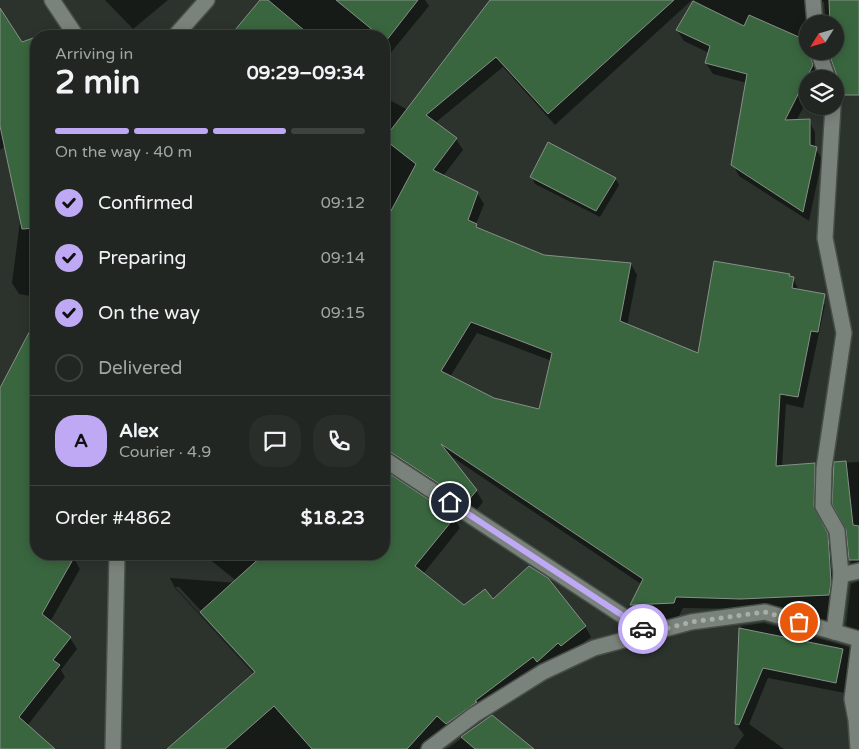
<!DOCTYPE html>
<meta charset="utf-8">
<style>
:root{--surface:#212622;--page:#292e2a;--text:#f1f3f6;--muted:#a2a5a5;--line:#3e4340;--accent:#bfa8f4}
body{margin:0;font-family:"Varela Round",sans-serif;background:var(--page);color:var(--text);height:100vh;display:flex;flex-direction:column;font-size:19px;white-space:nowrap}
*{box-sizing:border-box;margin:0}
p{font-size:16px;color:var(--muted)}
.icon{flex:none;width:28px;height:28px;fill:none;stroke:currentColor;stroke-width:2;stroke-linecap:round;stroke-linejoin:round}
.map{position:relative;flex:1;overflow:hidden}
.drawer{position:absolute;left:30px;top:30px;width:360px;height:530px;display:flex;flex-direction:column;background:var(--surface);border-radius:20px;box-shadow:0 2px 12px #0003,0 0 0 1px var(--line)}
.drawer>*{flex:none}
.needle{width:32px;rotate:233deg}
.fabs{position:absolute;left:799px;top:15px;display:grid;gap:10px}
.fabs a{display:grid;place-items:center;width:45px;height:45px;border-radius:50%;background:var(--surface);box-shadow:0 2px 12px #0003,0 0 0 1px var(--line);font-size:25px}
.pin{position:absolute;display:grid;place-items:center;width:42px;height:42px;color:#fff;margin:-21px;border:2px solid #fff;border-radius:50%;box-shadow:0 1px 5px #0007}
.courier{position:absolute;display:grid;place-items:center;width:50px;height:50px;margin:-25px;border:4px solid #bfa8f4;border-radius:50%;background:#fff;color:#222;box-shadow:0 1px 6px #0007}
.headline em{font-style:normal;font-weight:700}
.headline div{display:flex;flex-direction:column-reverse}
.headline{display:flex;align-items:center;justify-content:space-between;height:85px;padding:0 25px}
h1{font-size:32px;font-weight:700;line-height:38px}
.bar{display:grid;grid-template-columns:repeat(4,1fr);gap:8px 5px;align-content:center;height:60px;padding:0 25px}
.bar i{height:6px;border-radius:4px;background:var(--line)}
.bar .current{background:var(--accent)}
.bar p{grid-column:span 4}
.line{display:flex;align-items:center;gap:12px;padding:0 25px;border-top:1px solid var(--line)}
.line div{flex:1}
.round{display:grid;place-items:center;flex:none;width:52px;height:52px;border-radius:20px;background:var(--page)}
ol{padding:0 25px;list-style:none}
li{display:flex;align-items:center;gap:15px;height:55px}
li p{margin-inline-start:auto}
li .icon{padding:5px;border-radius:50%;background:var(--accent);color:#111;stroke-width:4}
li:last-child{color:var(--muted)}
li i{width:28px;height:28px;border:2px solid var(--line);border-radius:50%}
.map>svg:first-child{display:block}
</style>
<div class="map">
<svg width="859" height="749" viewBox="0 0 859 749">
<rect width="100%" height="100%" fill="#2c332d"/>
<!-- shadow -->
<g fill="#0007" fill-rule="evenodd">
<polygon points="105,0 168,0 133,29"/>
<polygon points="262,0 425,0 429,6 384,61 384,36 232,36"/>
<path d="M492,0H692L555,125L503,67L435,123L456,139L463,150L443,176L477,193L484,204L476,224L478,229L544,256L631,264L637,275L627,326L699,355L789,275L790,278H793L799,291L818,294L825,305L803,408L786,404L782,467L815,465L821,476L819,518L834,546L837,587L832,630L744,609L683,608L675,624L642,608L636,597L641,584L449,455L476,490L483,502L474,513L389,461L384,451L390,442L384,439V97L408,110ZM477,333L552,361L540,410L494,399L450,377Z"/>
<path d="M695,0H859V4L832,58L830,54L822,53L816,57L815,66L819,77L818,79H808V99L796,121H809L815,132V148L822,159L809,221L739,176L733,165L747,83L713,74L706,63L709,53L684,41L677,30ZM818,1L824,2L826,24H835V51H808V24Z"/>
<polygon points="0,10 21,43 36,39 36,297 19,294 12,283 20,221 6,146 0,150"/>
<polygon points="60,32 63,36 44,36"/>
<polygon points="532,177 615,178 619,185 600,217 535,184"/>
<polygon points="29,330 36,333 36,554 67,554 73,557 80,569 50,622 70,638 77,649 61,670 65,677 27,726 53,749 0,749 0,390 22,348"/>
<polygon points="859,462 859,573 856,573 851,563 847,529 835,463"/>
<path d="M384,472L454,518L460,528L423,574L463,607L493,601L585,626L591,637L567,656L565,653L544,671L433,749H169L254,674L175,588L170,578L239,583L203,554H384ZM175,587H179L260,675L258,677Z"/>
<polygon points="859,581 859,637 851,635 846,625 851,584"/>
<polygon points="764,623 849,647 855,657 850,694 768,678 749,724 784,749 734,749 744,735 736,724 741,626"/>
<polygon points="492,716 528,749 447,749"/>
</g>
<!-- building -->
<g fill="#39663f" stroke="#878f88" fill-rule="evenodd">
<polygon points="260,0 268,0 311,36 230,36"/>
<polygon points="336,0 418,0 386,41 384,36 380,36"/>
<path d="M490,0H674L548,114L496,57L426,115L457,138L433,170L478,192L468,220L477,224L476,227L544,255L631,263L620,321L698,353L714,261L790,274L789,276L794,277L792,288L825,294L818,332L811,331L798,397L780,394L776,466L815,463L814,506L828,534L831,582L829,595L741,599L676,597L674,603L630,605L643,579L441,444L477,490L467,502L389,451L384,450V224L416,164L384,139ZM471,322L552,353L539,409L494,398L441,371Z"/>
<polygon points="829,0 859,0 859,95 835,95 837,76 831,59 831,51 835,51 835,24 830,24"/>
<polygon points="693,1 744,26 749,15 808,41 808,51 809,51 813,65 785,120 810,119 810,145 817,147 803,212 731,165 747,74 705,63 710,46 676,30"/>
<polygon points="0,8 22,42 36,37 36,228 22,229 0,126"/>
<polygon points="548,142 616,178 596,211 530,177"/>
<polygon points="36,319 36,554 76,554 42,614 71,637 53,660 60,665 19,717 55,749 0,749 0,388"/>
<polygon points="846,461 853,525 859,526 859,560 849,560 846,530 832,504 834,462"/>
<polygon points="384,470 455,517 415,566 464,605 485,589 493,599 529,566 548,578 586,626 561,646 558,643 537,662 533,657 475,701 477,702 446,724 437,716 407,749 312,749 274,706 225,749 167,749 255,672 200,612 264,554 384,554"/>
<polygon points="739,628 843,649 836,683 763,668 739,725 735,724"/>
<polygon points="492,715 534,749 475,749 461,737"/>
</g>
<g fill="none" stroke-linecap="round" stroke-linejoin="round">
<defs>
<g id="minor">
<polyline points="52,0 76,36"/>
<polyline points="813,0 815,24"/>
<polyline points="175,36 207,0"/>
<polyline points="818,51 828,79"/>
<polyline points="833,106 825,238 844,333 824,468 823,506 837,531 841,575"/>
<polyline points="384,459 649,633"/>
<polyline points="834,632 841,575 859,571"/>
<polyline points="113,749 117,554"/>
<polyline points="429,749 474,715 543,672 594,648 691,622 765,612 859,639"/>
<polyline points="858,749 856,720 852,699 859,645"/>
</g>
</defs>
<!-- minor casing -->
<use href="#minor" stroke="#484e48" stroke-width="18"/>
<!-- minor -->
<use href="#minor" stroke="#7a837b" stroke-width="15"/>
</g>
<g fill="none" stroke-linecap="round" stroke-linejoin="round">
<!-- done -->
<polyline stroke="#a8ada8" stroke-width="5" stroke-dasharray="0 9" points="643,629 649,633 691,622 765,612 799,622"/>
<!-- route -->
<polyline stroke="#bfa8f4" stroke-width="6" points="450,502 643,629"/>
</g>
</svg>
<div class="fabs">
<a><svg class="needle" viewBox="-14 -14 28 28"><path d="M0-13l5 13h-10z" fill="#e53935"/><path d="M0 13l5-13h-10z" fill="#a2a5a5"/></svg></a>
<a><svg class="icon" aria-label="layers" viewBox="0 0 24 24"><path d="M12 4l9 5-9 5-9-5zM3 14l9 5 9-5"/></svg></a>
</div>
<div class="pin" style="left:799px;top:622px;background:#ea580c"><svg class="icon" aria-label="bag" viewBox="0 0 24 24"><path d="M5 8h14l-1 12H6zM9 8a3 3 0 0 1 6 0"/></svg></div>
<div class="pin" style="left:450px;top:502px;background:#1f2937"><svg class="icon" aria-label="home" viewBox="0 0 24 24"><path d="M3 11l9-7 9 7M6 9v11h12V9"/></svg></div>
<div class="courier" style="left:643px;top:629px"><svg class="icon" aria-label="car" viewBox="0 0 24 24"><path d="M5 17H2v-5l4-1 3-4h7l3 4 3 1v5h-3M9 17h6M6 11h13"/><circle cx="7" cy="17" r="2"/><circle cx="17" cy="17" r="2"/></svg></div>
<section class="drawer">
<div class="headline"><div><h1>2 min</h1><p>Arriving in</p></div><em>09:29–09:34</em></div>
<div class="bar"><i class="current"></i><i class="current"></i><i class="current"></i><i></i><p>On the way · 40 m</p></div>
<ol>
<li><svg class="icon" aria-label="check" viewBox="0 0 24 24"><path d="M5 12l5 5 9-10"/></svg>Confirmed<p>09:12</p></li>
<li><svg class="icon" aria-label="check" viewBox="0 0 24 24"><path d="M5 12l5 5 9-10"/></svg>Preparing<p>09:14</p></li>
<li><svg class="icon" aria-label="check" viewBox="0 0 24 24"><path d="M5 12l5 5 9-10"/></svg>On the way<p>09:15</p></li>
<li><i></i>Delivered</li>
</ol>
<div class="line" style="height:90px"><b class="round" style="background:var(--accent);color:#111">A</b><div><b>Alex</b><p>Courier · 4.9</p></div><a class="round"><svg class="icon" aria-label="chat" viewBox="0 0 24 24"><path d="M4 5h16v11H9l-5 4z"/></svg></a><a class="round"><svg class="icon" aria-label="phone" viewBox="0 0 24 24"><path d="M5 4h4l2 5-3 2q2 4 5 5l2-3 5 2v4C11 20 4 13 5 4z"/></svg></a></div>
<div class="line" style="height:65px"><div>Order #4862</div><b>$18.23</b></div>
</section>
</div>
